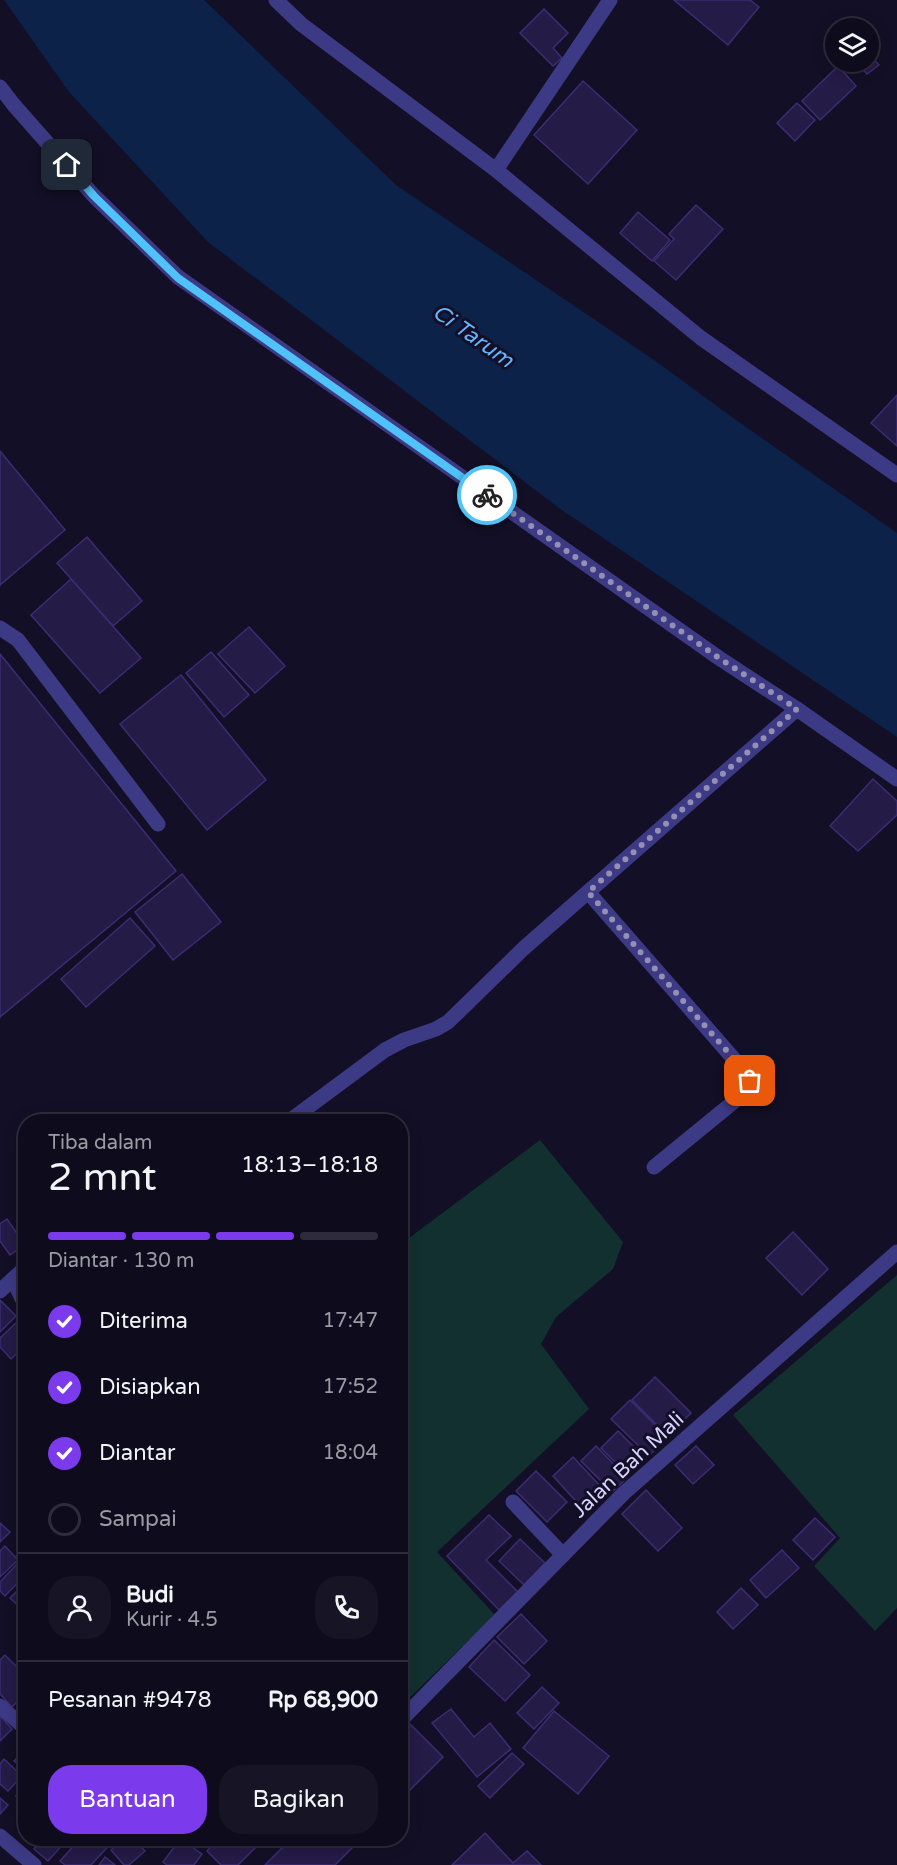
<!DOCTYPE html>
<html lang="id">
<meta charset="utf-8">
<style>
:root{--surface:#0e0b1c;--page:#171425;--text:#f1f3f6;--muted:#9b9ba3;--line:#2e2b3b;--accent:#7c3aed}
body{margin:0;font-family:"Varela Round",sans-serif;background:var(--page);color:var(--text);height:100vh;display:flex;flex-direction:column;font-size:22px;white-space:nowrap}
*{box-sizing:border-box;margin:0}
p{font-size:20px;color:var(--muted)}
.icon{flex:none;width:33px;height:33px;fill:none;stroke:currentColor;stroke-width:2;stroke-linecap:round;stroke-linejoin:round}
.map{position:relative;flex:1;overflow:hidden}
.details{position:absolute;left:18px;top:1114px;width:390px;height:732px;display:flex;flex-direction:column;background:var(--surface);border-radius:24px;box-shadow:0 3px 15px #0003,0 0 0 2px var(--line)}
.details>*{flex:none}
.buttons{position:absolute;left:825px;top:18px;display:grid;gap:12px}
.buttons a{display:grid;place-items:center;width:54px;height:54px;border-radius:50%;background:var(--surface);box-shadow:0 3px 15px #0003,0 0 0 2px var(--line);font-size:30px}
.pin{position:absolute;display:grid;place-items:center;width:51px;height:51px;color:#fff;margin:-26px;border-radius:12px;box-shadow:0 3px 9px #0006}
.courier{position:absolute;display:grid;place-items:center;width:60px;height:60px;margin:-30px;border:4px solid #4fc3f7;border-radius:50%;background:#fff;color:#222;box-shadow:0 2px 8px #0007}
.headline em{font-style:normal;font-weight:600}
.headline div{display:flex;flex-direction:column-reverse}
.headline{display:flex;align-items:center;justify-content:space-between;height:102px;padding:0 30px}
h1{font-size:39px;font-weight:600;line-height:45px}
.bar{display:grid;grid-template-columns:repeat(4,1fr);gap:9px 6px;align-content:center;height:72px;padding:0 30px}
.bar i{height:8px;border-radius:4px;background:var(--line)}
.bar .selected{background:var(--accent)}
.bar p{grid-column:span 4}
.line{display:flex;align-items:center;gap:15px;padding:0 30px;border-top:2px solid var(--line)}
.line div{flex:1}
.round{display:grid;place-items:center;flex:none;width:63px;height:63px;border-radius:24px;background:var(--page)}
ol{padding:0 30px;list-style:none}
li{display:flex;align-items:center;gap:18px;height:66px}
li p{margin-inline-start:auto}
li .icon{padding:6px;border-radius:50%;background:var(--accent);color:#fff;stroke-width:4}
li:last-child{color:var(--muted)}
li i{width:33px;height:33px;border:3px solid var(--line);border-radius:50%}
.primary-button{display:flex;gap:12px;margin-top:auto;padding:12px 30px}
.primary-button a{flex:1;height:69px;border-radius:24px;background:var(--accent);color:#fff;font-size:24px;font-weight:600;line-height:69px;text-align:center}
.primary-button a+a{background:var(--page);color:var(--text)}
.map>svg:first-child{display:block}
</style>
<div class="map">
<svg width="897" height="1865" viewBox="0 0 897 1865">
<rect width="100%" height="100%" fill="#130f26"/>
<!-- green -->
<g fill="#12302f">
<polygon points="540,1140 623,1242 613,1269 556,1317 541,1344 589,1409 437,1552 495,1615 401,1706 401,1244"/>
<polygon points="897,1275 897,1608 875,1631 814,1566 840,1538 733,1415"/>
</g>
<!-- water -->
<polygon fill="#0c2248" points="4,0 204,0 396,185 657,362 729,415 897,533 897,737 559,508 208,242 69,92"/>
<!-- building -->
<g fill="#241b47" stroke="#3b2d73" stroke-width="1.5">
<polygon points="674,0 750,0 759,7 728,45"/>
<polygon points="544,9 568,33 553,48 562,58 553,66 520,33"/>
<polygon points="868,53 879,65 867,74 856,62 868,62"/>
<polygon points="838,66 856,86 820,120 802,101"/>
<polygon points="583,81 637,130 588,184 534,135"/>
<polygon points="797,103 815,120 795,141 777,123"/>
<polygon points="696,205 723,229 676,280 654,261 674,239 669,234"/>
<polygon points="638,212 670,240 652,261 620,233"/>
<polygon points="897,395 897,446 871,423"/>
<polygon points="0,451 65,530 0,585"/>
<polygon points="87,537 142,601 113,626 57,563"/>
<polygon points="71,579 141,658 100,693 31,615"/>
<polygon points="249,627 285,666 255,693 218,654"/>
<polygon points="211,652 249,695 224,717 186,673"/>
<polygon points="0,654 176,871 0,1017"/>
<polygon points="181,675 266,780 207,830 120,724"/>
<polygon points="873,779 897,801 897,815 858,851 830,826"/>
<polygon points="182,874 221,922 173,960 135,912"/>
<polygon points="130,918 155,946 86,1007 61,979"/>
<polygon points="7,1219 25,1245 10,1255 0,1241 0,1224"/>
<polygon points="793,1232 828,1269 802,1295 766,1258"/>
<polygon points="0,1300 16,1316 0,1332"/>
<polygon points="18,1321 26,1328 26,1345 11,1359 0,1347 0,1338"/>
<polygon points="655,1377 691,1413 668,1436 632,1400"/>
<polygon points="630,1400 667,1437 649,1456 611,1419"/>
<polygon points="618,1431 644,1457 627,1474 601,1448"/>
<polygon points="596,1446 627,1478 612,1492 581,1461"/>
<polygon points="696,1446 714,1465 693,1484 675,1465"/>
<polygon points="573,1457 605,1491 584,1510 553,1476"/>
<polygon points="536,1471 567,1502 547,1522 516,1491"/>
<polygon points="646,1490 682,1528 658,1551 622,1514"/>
<polygon points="489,1515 511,1536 486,1560 518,1592 499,1610 447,1556"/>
<polygon points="815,1518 835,1537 813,1560 793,1540"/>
<polygon points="0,1523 10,1532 0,1542"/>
<polygon points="520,1539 545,1563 524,1585 499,1561"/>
<polygon points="5,1546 18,1560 0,1577 0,1551"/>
<polygon points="782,1550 799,1568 766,1598 750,1580"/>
<polygon points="17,1564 26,1572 26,1574 5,1596 0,1591 0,1582"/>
<polygon points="26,1582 26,1613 10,1598"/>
<polygon points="741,1588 758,1605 733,1629 717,1612"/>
<polygon points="521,1614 547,1641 524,1664 497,1637"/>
<polygon points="494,1640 530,1675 505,1701 469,1667"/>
<polygon points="5,1655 26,1676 26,1693 12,1707 0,1694 0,1660"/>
<polygon points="542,1687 559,1703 534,1729 517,1713"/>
<polygon points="26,1701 26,1721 16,1711"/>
<polygon points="451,1709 474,1737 490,1723 511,1749 477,1777 432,1723"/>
<polygon points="554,1711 609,1756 578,1794 523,1748"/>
<polygon points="0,1716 12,1729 0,1741"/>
<polygon points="408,1722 443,1757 400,1800 400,1730"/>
<polygon points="26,1749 26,1771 14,1761"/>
<polygon points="512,1753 524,1764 490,1798 478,1786"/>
<polygon points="4,1759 22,1776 8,1791 0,1784 0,1764"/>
<polygon points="26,1786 26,1804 16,1796"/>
<polygon points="0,1798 8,1805 0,1814"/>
<polygon points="485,1833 513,1863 527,1851 541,1865 452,1865"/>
<polygon points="42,1839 63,1839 66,1841 48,1861 34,1849"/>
<polygon points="80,1839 115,1839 91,1865 65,1865 60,1861"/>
<polygon points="124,1839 134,1839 145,1851 129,1865 124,1865 111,1850"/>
<polygon points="180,1839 202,1854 194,1865 167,1865 163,1862"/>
<polygon points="219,1839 250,1839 257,1846 238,1865 221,1865 207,1851"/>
<polygon points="291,1839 361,1839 335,1865 265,1865"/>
<polygon points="105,1857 115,1865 99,1865"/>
</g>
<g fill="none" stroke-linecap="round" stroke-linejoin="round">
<!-- lane -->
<g stroke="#3d3a85" stroke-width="15">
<polyline points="496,170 610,0"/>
<polyline points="0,628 18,640 158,824"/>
</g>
<!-- street -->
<g stroke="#3d3a85" stroke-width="15">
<polyline points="276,0 301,24 496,170 701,338 897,475"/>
<polyline points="0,87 13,104 94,196 178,277 719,658 797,709 897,779"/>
<polyline points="588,892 747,1074 750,1081 747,1091 654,1167"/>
<polyline points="288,1122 385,1050 404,1040 436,1029 448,1022 524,948 797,709"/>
<polyline points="13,1279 26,1307"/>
<polyline points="0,1291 26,1267"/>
<polyline points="513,1502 563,1555"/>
<polyline points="0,1706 26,1729"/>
<polyline points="400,1721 624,1493 897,1252"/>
<polyline points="0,1836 34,1865"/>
</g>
</g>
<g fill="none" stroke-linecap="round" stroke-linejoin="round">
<!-- done -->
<polyline stroke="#948fb3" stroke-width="6" stroke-dasharray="0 10.8" points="487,495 719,658 797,709 588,892 747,1074 750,1081"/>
<!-- route -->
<polyline stroke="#4fc3f7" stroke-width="8" points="67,165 94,196 178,278 487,495"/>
</g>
<g text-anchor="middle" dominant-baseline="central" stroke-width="6" stroke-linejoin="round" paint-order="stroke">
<!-- street labels -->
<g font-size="21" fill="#d9d4ff" stroke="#130f26">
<text transform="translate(628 1465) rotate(-43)">Jalan Bah Mali</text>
</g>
<!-- water labels -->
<g font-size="22" font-style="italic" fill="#62b6ff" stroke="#130f26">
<text transform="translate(473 336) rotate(35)">Ci Tarum</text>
</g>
</g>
</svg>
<div class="buttons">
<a><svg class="icon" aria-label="layers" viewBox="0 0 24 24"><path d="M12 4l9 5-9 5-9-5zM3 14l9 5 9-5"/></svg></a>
</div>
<div class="pin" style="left:750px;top:1081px;background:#ea580c"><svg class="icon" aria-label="bag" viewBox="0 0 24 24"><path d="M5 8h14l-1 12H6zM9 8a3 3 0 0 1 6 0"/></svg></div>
<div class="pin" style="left:67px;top:165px;background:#1f2937"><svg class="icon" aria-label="home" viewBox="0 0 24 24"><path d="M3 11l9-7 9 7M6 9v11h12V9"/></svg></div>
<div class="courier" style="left:487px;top:495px"><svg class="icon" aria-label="bike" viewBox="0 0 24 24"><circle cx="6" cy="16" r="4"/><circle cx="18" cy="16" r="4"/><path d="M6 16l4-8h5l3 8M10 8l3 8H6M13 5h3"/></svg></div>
<section class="details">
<div class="headline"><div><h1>2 mnt</h1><p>Tiba dalam</p></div><em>18:13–18:18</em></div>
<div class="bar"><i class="selected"></i><i class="selected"></i><i class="selected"></i><i></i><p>Diantar · 130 m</p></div>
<ol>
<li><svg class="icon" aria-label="check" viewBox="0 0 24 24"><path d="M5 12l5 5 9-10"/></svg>Diterima<p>17:47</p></li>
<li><svg class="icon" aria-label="check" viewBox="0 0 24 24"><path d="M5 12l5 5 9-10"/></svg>Disiapkan<p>17:52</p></li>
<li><svg class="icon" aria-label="check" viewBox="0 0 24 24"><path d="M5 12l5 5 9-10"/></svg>Diantar<p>18:04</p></li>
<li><i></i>Sampai</li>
</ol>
<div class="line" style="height:108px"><a class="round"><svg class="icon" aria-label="person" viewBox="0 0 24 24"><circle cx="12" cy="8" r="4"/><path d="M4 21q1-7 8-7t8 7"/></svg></a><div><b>Budi</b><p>Kurir · 4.5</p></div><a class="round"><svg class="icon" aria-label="phone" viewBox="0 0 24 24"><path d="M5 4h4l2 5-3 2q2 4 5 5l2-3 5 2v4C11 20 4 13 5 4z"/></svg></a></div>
<div class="line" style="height:78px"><div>Pesanan #9478</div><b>Rp 68,900</b></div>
<div class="primary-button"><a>Bantuan</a><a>Bagikan</a></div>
</section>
</div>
